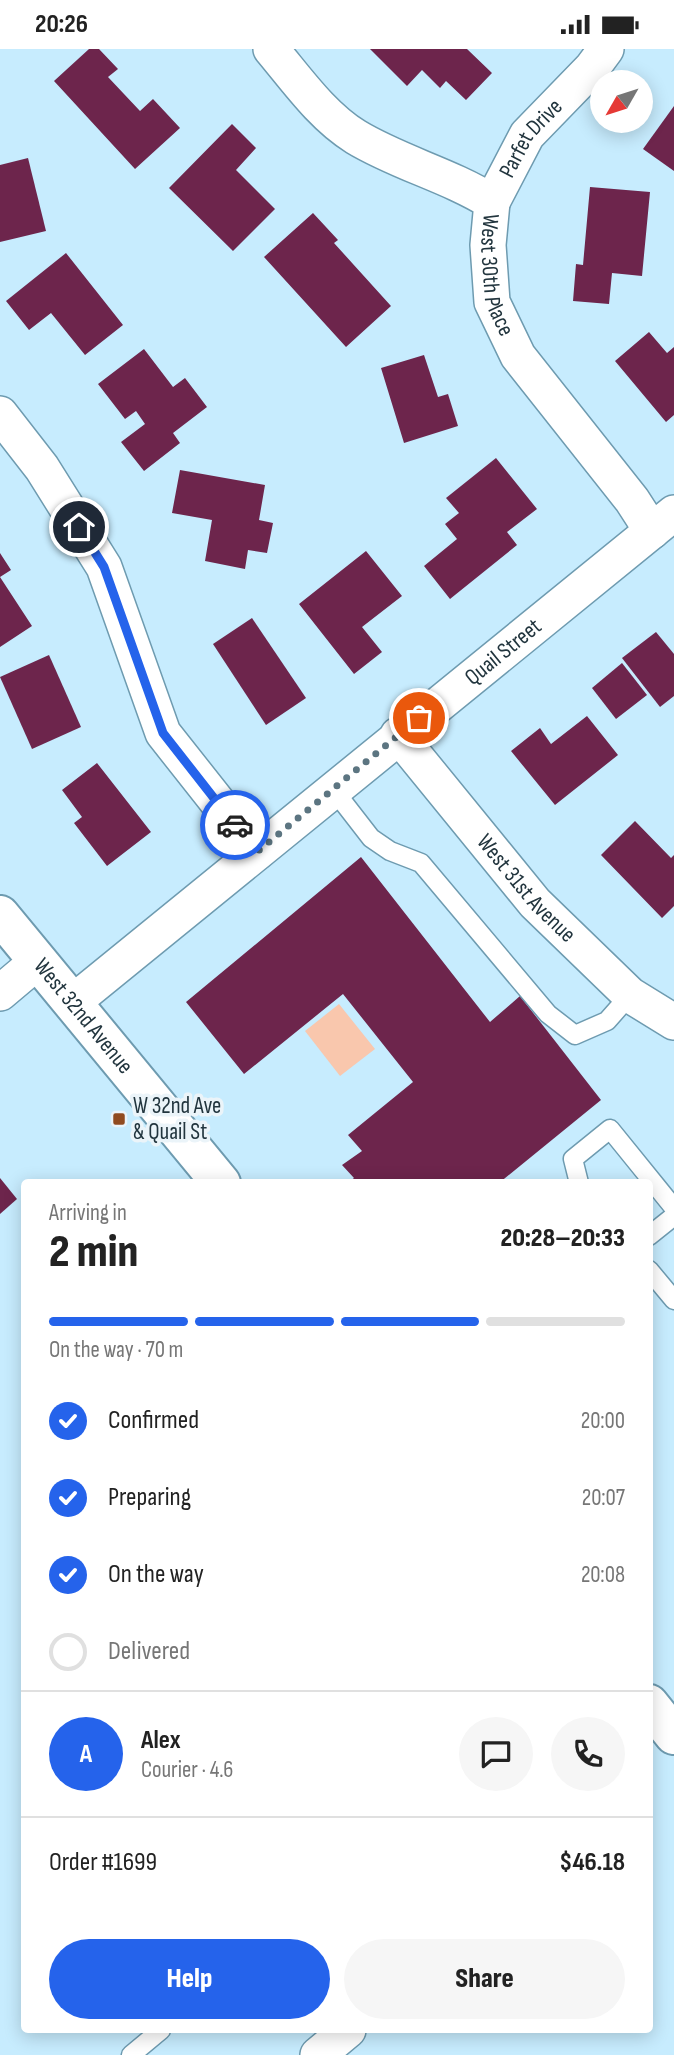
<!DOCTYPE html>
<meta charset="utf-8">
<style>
:root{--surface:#fff;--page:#f6f6f6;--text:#222;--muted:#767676;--line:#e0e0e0;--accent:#2563eb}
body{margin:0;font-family:"Sofia Sans Condensed",sans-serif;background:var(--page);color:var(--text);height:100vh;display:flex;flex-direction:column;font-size:26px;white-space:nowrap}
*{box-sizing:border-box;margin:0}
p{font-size:23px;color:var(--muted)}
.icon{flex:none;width:38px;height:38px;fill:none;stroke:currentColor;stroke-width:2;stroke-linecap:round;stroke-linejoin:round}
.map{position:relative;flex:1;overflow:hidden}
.panel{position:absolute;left:21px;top:1130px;width:632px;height:854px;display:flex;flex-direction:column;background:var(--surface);border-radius:7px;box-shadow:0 4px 18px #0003}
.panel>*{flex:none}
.needle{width:46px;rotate:231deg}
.controls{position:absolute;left:590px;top:21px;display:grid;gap:14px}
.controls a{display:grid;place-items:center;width:63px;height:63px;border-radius:50%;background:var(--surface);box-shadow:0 4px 18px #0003;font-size:35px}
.pin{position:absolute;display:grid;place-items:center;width:60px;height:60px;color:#fff;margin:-30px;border:4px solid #fff;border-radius:50%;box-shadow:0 2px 7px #0007}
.courier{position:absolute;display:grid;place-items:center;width:70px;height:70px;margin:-35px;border:5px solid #2563eb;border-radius:50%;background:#fff;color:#222;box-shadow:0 2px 9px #0007}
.head em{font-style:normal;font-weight:800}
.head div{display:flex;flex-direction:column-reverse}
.head{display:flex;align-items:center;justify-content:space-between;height:119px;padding:0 28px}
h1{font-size:46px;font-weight:800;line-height:52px}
.bar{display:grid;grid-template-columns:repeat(4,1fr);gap:10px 7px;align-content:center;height:84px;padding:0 28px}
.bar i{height:9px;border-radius:5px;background:var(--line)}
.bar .selected{background:var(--accent)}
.bar p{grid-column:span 4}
.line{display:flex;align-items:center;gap:18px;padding:0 28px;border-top:2px solid var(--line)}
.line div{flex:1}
.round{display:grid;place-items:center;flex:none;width:74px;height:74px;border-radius:37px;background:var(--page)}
ol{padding:0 28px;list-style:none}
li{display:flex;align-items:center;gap:21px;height:77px}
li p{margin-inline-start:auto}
li .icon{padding:7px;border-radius:50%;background:var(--accent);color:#fff;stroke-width:4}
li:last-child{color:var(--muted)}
li i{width:38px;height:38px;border:4px solid var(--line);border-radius:50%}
.cta{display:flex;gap:14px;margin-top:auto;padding:14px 28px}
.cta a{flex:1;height:80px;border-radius:42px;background:var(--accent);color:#fff;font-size:28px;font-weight:800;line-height:80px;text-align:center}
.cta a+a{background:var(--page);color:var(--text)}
.status{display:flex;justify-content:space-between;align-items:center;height:49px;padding:0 35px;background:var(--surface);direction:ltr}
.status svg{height:19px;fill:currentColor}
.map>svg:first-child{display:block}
</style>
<div class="status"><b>20:26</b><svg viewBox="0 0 49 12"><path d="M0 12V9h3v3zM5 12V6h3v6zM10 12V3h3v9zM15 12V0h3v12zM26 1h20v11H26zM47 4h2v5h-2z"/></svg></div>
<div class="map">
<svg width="674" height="2006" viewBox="0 0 674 2006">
<rect width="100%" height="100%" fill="#c7ecfe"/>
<!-- green -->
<polygon fill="#f9c7ad" points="339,955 375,1000 340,1027 305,982"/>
<!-- building -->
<g fill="#6d254c">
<polygon points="89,0 99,0 118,20 108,28 140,62 153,50 180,79 135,120 54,32"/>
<polygon points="370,0 467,0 492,24 466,51 446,32 440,39 422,21 407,37"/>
<polygon points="674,57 674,122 643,100"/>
<polygon points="232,75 256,99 236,121 275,160 233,202 169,139"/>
<polygon points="28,109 46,182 0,193 0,116"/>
<polygon points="590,138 650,143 642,227 612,224 609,255 573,252 576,215 583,216"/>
<polygon points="313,164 338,191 334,194 391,257 346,298 264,208"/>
<polygon points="66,204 123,276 85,306 51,264 29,281 6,252"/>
<polygon points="649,283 667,304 674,298 674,366 666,373 615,312"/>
<polygon points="144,300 173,338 185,329 207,358 173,384 180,394 144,422 121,393 145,375 136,362 125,370 98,335"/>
<polygon points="424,306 438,348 448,345 458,377 404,394 381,319"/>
<polygon points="496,409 537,460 507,483 517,496 450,550 424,517 457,490 445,475 459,464 446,449"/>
<polygon points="180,421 265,436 259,471 273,474 267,504 248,501 245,520 205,512 212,471 172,464"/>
<polygon points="366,502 402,547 362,578 382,603 354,625 299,555"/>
<polygon points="0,504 11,521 0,528 32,577 0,598"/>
<polygon points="252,569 306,649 266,676 213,595"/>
<polygon points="656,583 674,605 674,647 660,658 622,609"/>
<polygon points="49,606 81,678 32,700 0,628"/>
<polygon points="622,614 647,646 616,670 592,639"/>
<polygon points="587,667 618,706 555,756 511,702 540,679 551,695"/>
<polygon points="97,714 151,783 107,817 74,774 82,768 62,741"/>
<polygon points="635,772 671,809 674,806 674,857 662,869 601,806"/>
<polygon points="361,808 490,973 520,947 601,1051 499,1134 348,1134 354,1129 342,1116 362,1102 348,1086 413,1033 343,945 244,1025 186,953"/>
<polygon points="0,1129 17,1150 0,1165"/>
</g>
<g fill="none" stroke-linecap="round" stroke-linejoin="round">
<defs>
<g id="lane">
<polyline points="333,740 371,789 390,802 421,814 548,965 575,986 607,972 630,946"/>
<polyline points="579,1134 573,1110 610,1080 674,1159"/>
<polyline points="649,1187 674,1167"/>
<polyline points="649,1221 674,1251"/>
<polyline points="131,2006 161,1981"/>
</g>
<g id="street">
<path id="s1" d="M271,0C297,31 322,67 356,88C399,114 449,126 492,153L488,196L492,253L518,307L632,451L652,482"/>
<path id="s2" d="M492,153L527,86L592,19L606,0"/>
<polyline points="0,365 42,419 104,518 163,684 257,803"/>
<path id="s3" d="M398,686L535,854L630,946L674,973"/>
<polyline points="0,944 38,912"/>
<path id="s4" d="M72,954L674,464"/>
<polyline points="318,2006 348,1981"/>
</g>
<g id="secondary">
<path id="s5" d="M0,866L221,1134"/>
<polyline points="649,1655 674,1686"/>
</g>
</defs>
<!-- lane casing -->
<use href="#lane" stroke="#6e9bb0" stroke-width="21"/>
<!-- street casing -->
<use href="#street" stroke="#6e9bb0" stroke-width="38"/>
<!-- secondary casing -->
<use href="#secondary" stroke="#6e9bb0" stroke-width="42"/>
<!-- lane -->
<use href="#lane" stroke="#fff" stroke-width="18"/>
<!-- street -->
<use href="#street" stroke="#fff" stroke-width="35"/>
<!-- secondary -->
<use href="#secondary" stroke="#fff" stroke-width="38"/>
</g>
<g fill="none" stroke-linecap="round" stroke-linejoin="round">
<!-- done -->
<polyline stroke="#5c7581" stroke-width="7" stroke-dasharray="0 12.6" points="235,776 257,803 419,669"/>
<!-- route -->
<polyline stroke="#2563eb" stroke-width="9" points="79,478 104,518 163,684 235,776"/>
</g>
<!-- markers -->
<rect fill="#904b20" stroke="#ebf4f9" stroke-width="2.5" x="112" y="1063" width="14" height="14" rx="3.5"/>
<g text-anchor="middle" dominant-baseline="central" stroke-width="7" stroke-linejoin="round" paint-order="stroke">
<!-- street labels -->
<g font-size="23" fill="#22353e" stroke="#ebf4f9">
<text stroke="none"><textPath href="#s2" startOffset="75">Parfet Drive</textPath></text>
<text stroke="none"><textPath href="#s1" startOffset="348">West 30th Place</textPath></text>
<text stroke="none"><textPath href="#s4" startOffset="556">Quail Street</textPath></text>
<text stroke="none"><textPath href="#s3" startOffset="200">West 31st Avenue</textPath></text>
<text stroke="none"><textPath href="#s5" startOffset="131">West 32nd Avenue</textPath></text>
</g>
<!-- poi labels -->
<g font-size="23" fill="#22353e" stroke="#ebf4f9" text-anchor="start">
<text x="133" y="1057">W 32nd Ave<tspan x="133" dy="26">&amp; Quail St</tspan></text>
</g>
</g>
</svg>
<div class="controls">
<a><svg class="needle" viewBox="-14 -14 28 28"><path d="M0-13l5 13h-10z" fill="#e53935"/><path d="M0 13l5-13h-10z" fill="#767676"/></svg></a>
</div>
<div class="pin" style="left:419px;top:669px;background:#ea580c"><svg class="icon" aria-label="bag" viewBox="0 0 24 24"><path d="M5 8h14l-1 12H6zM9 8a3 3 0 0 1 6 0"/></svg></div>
<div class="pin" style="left:79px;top:478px;background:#1f2937"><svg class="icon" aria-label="home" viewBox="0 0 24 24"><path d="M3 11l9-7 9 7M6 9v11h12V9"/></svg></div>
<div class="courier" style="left:235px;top:776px"><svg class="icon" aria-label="car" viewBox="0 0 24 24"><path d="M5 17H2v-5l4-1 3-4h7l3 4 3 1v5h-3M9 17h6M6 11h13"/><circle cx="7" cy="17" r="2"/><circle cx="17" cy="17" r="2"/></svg></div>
<section class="panel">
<div class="head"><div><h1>2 min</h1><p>Arriving in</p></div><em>20:28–20:33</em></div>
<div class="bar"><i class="selected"></i><i class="selected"></i><i class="selected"></i><i></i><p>On the way · 70 m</p></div>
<ol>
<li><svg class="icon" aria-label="check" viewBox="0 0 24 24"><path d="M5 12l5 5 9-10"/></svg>Confirmed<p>20:00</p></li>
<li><svg class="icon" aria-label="check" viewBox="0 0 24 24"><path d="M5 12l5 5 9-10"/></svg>Preparing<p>20:07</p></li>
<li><svg class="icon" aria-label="check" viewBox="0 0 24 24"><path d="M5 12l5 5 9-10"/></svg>On the way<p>20:08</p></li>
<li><i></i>Delivered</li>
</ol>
<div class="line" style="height:126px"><b class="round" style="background:var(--accent);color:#fff">A</b><div><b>Alex</b><p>Courier · 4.6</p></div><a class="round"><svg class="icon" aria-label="chat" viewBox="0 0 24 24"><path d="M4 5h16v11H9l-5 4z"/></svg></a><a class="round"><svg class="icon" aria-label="phone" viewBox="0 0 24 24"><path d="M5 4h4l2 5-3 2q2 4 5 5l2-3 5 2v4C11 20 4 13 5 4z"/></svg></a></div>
<div class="line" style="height:91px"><div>Order #1699</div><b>$46.18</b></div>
<div class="cta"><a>Help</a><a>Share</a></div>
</section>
</div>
